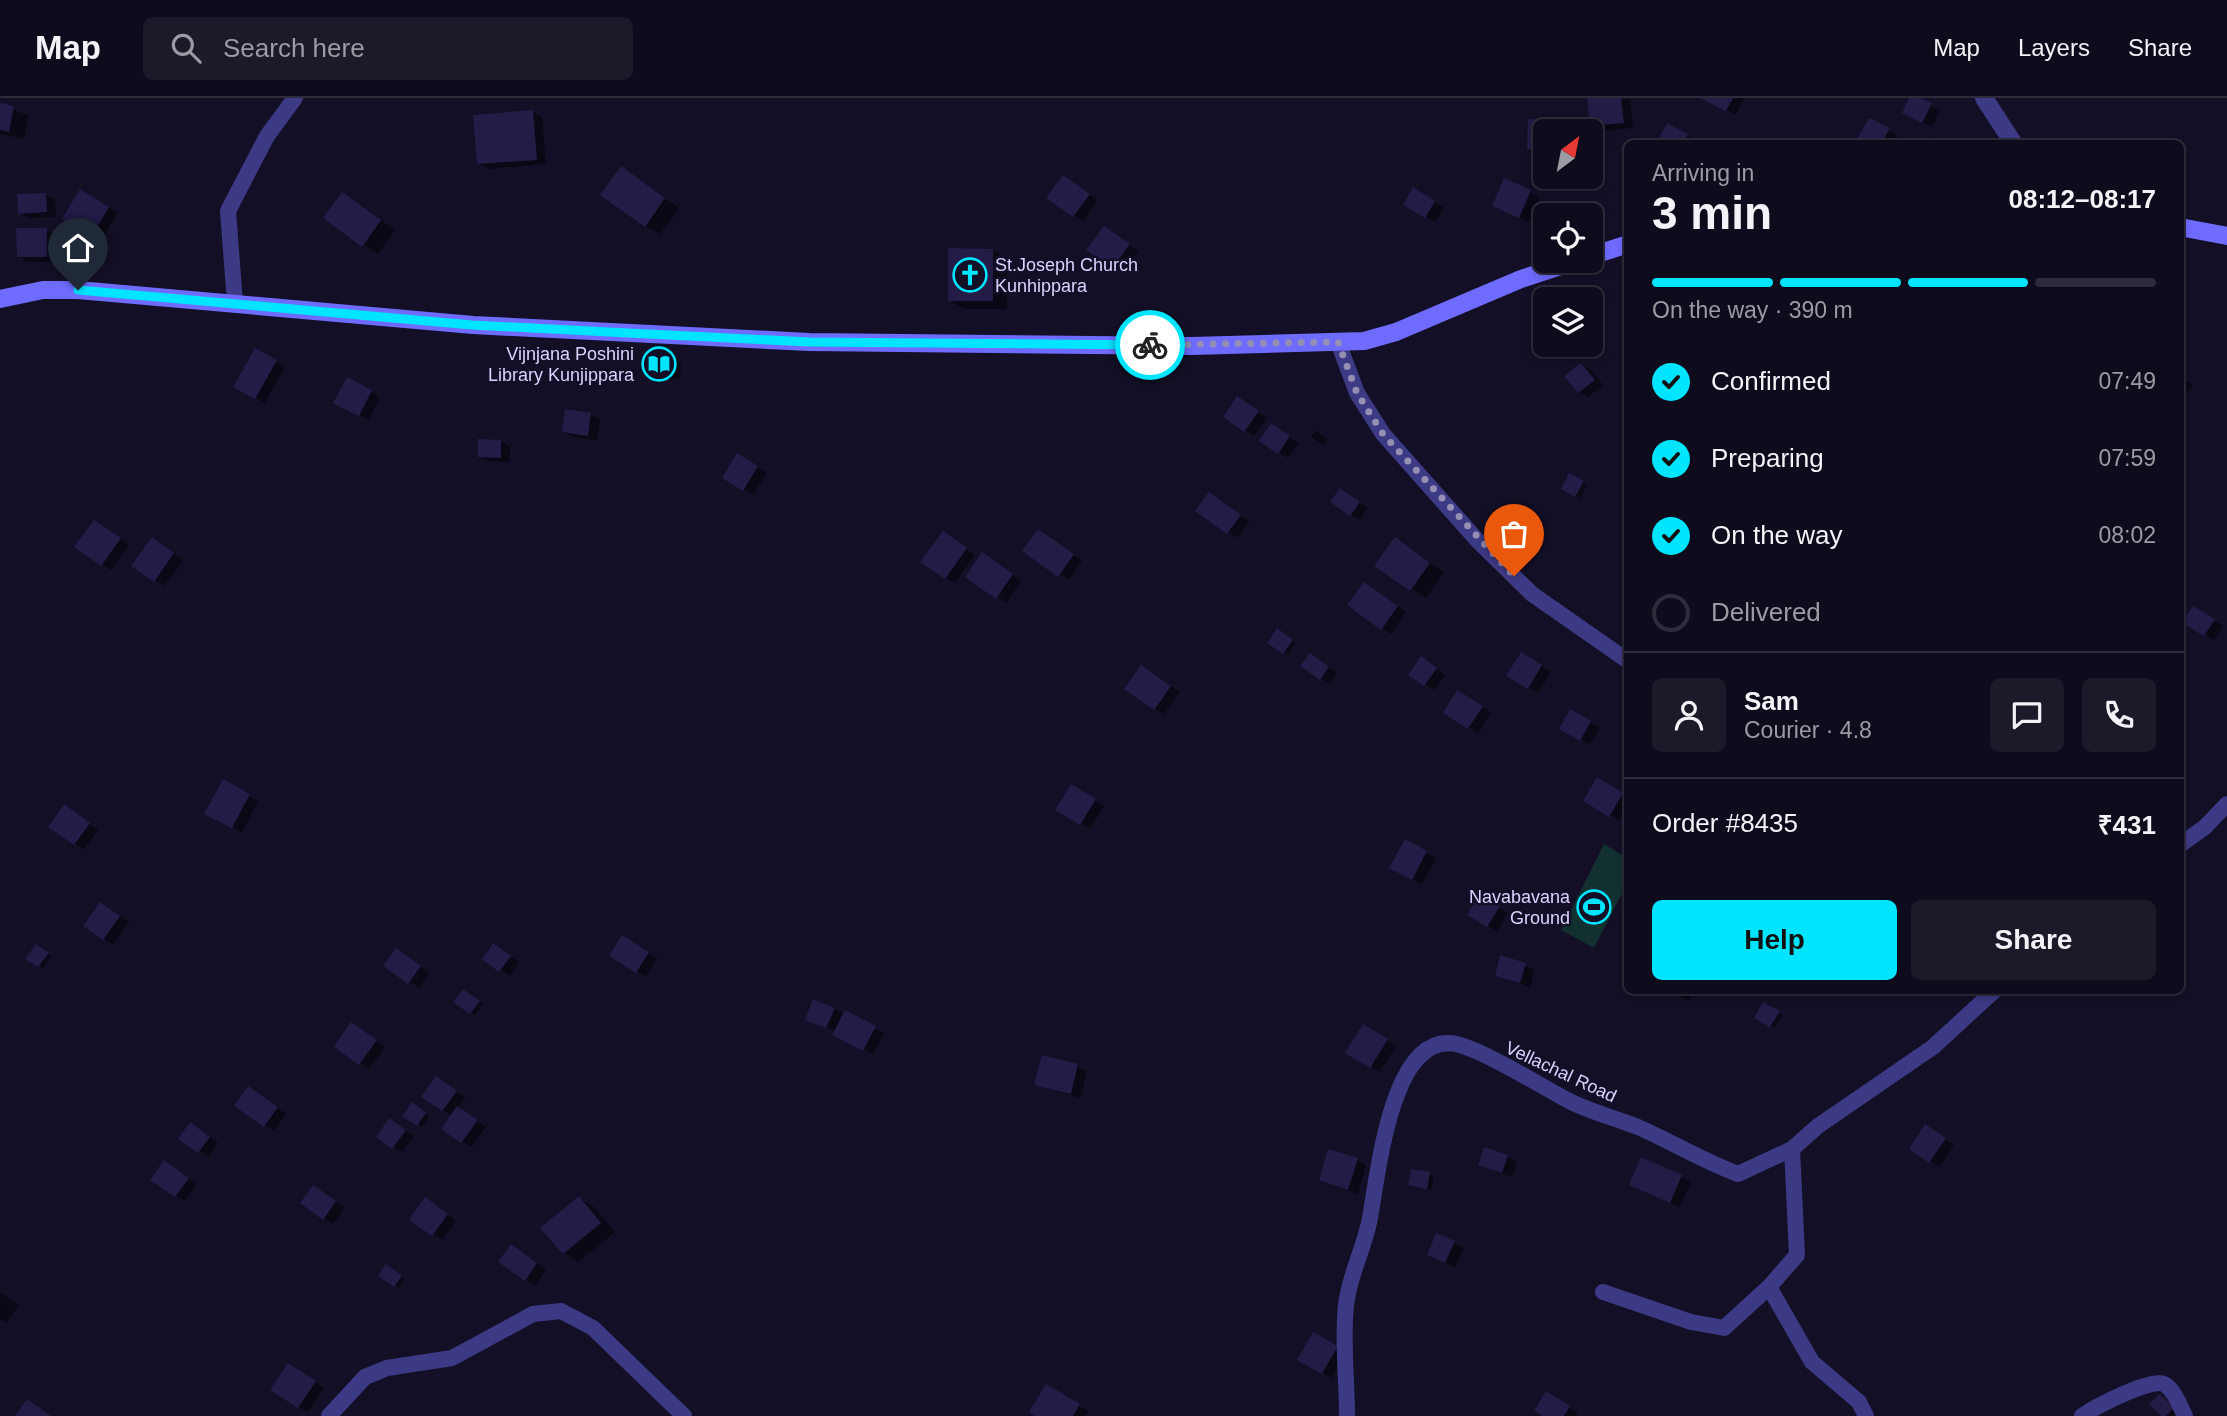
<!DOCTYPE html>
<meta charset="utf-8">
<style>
:root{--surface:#0e0b1c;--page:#1c1929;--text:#f1f3f6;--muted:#9b9ba3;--line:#2e2b3b;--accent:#00e5ff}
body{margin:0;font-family:Arial,sans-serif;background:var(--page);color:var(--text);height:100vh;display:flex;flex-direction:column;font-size:26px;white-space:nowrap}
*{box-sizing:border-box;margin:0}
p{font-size:23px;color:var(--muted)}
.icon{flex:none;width:38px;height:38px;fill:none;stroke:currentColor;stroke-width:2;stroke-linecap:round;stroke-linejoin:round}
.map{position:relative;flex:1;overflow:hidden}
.side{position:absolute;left:1624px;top:42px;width:560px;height:854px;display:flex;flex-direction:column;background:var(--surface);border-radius:10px;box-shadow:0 4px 10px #0003,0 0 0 2px var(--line)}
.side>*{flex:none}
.needle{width:46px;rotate:32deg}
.buttons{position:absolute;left:1533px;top:21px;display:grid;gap:14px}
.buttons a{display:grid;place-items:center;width:70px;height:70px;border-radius:10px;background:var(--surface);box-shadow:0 4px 10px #0003,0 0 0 2px var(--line);font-size:35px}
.pin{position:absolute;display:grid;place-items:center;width:60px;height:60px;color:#fff;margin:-72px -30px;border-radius:50% 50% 50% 0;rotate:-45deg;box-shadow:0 0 7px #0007}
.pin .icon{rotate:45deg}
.courier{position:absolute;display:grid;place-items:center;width:70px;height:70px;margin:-35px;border:5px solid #00e5ff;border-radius:50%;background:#fff;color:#222;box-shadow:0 2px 9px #0007}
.summary em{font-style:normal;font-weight:700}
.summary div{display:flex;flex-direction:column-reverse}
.summary{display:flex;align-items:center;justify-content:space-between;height:119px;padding:0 28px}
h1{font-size:46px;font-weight:700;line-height:52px}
.bar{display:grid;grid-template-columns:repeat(4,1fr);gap:10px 7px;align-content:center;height:84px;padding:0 28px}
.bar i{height:9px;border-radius:5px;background:var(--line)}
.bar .on{background:var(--accent)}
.bar p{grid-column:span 4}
.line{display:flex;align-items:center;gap:18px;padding:0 28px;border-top:2px solid var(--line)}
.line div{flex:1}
.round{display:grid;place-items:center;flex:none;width:74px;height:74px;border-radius:10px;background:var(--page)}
ol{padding:0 28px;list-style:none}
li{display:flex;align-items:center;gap:21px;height:77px}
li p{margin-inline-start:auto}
li .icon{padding:7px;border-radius:50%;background:var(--accent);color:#111;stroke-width:4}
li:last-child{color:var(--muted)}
li i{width:38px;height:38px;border:4px solid var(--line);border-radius:50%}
.cta{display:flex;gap:14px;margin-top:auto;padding:14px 28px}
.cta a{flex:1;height:80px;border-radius:10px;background:var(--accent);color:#111;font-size:28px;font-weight:700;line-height:80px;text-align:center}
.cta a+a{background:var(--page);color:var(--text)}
header{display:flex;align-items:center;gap:42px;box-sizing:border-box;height:98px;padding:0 35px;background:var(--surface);border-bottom:2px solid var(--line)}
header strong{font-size:33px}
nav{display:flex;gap:38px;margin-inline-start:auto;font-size:24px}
.search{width:490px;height:63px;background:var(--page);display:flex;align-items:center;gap:18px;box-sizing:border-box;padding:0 24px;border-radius:10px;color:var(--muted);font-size:26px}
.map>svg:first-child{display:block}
</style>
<header>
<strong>Map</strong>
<div class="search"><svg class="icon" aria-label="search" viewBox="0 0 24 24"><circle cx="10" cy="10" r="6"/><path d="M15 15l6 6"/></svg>Search here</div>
<nav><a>Map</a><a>Layers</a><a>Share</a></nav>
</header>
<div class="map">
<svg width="2227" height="1318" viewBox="0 0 2227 1318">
<rect width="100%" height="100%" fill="#130f26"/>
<!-- grass -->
<polygon fill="#12302f" points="1604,746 1627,760 1627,786 1594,850 1561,832"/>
<!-- shadow -->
<g fill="#0007">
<polygon points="1589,0 1630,1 1633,30 1601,33 1592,27"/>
<polygon points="1704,0 1744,0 1736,17"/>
<polygon points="1911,0 1940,12 1932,29 1913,20"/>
<polygon points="0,6 29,18 24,41 0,36"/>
<polygon points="533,14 542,19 546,66 488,71 479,65"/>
<polygon points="1870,22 1898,37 1894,46 1858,44"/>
<polygon points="1554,24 1563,29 1563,33 1545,33 1545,56 1528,50"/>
<polygon points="1687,37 1696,43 1695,46 1658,46"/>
<polygon points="1931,39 1945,46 1929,46"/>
<polygon points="636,79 679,110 660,136 646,128"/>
<polygon points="1505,83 1540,99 1529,124 1504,113"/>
<polygon points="1073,85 1098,102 1083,123 1074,118"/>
<polygon points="1414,92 1444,110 1435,124 1405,106"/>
<polygon points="81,93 118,115 101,143 64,121"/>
<polygon points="46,97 55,102 56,119 29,120 19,115"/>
<polygon points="357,105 395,132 378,156 325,120"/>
<polygon points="46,132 56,137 56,164 28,164 18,158"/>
<polygon points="1114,136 1138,153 1123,175 1089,152"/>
<polygon points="993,152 1007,161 1007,211 964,211 949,202"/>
<polygon points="256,252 285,269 265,305 235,288"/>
<polygon points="672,259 681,265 680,281 657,279 647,274"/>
<polygon points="1582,267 1591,272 1603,287 1588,299 1579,294"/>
<polygon points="2180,279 2193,287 2180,306"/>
<polygon points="348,281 380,299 369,322 345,309"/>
<polygon points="1247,306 1267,320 1254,338 1245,332"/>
<polygon points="590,316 600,322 597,342 573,339 564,333"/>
<polygon points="1281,333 1299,345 1288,360 1279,355"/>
<polygon points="1316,333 1327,341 1323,347 1311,339"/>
<polygon points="501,343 510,349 510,364 489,363 480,358"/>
<polygon points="738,357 767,375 753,397 724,379"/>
<polygon points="1628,363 1628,380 1621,376"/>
<polygon points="1570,377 1587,387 1580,400 1563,391"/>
<polygon points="1350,397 1368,410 1360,422 1351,417"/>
<polygon points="1219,402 1249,424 1238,440 1198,413"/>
<polygon points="104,429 129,447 111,472 77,449"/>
<polygon points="1048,438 1082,463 1069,482 1025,452"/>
<polygon points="952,441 975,457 955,485 946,480"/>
<polygon points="1395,442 1444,474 1426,500 1377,467"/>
<polygon points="162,447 183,462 164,488 155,482"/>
<polygon points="992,462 1021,483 1006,505 997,499"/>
<polygon points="1374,492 1406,514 1391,536 1382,530"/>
<polygon points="2194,510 2223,528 2214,542 2185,525"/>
<polygon points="1282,535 1296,545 1288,557 1270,544"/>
<polygon points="1522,556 1551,574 1538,595 1509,578"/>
<polygon points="1319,562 1337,575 1330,586 1321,580"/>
<polygon points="1430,566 1445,577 1434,592 1410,576"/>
<polygon points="1151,574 1180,594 1164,616 1155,611"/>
<polygon points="1458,594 1491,614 1478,635 1445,615"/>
<polygon points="1571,613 1600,630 1590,647 1561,630"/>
<polygon points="1598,682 1628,699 1628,708 1619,722 1586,703"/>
<polygon points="223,684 258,703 242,734 207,715"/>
<polygon points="1072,688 1104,708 1090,731 1057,711"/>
<polygon points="74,714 98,732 84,751 50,728"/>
<polygon points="1405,743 1436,760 1422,786 1391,769"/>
<polygon points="1480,798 1508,815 1497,833 1469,816"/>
<polygon points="110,811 129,824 113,846 104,841"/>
<polygon points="623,840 657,861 646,879 637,873"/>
<polygon points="36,848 51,858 43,870 28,860"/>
<polygon points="503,853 519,864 510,878 484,861"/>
<polygon points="406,858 429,875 419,890 386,867"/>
<polygon points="1502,860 1535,872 1530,889 1497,877"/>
<polygon points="1670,892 1694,892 1688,903"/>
<polygon points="467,895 483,906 475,917 456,904"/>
<polygon points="1764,906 1783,917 1775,930 1756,919"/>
<polygon points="834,911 884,935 873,956 820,925 818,927 807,921"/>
<polygon points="1364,928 1396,948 1380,974 1348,954"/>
<polygon points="361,932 385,949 369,971 360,965"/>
<polygon points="1077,968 1087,974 1080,1000 1036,986"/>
<polygon points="446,986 465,1000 458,1010 486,1029 471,1049 443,1030 452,1018 443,1012"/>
<polygon points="258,996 286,1016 274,1033 265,1027"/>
<polygon points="416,1009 429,1018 422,1029 418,1027"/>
<polygon points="399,1028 414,1038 402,1054 393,1049"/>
<polygon points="200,1032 218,1045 209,1059 181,1040"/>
<polygon points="1935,1034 1954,1047 1940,1069 1911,1051"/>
<polygon points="1507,1058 1517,1064 1512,1079 1480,1067"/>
<polygon points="1642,1061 1691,1084 1680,1109 1640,1092"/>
<polygon points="1357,1062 1366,1067 1358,1096 1321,1082"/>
<polygon points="174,1070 197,1086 185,1103 176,1097"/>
<polygon points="1430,1076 1434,1078 1431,1092 1410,1086"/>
<polygon points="323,1094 345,1110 333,1126 324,1120"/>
<polygon points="579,1100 594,1109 615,1134 578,1164 564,1155"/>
<polygon points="435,1107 456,1123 442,1142 411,1121"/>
<polygon points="1437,1137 1464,1150 1455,1169 1438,1162"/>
<polygon points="521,1154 546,1172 535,1187 526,1182"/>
<polygon points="391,1171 405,1181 399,1190 395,1187"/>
<polygon points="0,1194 19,1207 6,1225 0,1221"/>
<polygon points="1314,1236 1347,1255 1332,1280 1300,1261"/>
<polygon points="298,1273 324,1290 308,1314 298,1309"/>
<polygon points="1047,1289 1088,1313 1085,1318 1039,1318"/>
<polygon points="1547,1296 1578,1315 1576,1318 1546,1318"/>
<polygon points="2160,1298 2177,1313 2173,1318 2163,1318"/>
</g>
<!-- building -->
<g fill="#241b47">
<polygon points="1587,0 1621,0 1624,25 1590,28"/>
<polygon points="1700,0 1733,0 1726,13"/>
<polygon points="1909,0 1921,0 1932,5 1922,25 1902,15"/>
<polygon points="0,5 14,8 9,34 0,32"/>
<polygon points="533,12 537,62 477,66 473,17"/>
<polygon points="1869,20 1890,30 1881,46 1855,44"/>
<polygon points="1528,21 1554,22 1554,33 1545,33 1545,52 1527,51"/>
<polygon points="1667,25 1688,36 1683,46 1656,46"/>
<polygon points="621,68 665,100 645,129 600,97"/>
<polygon points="1063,77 1090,96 1073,119 1046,100"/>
<polygon points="1504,80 1531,92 1519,120 1492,108"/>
<polygon points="1413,89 1435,103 1425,120 1403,107"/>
<polygon points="80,91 109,109 91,139 62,121"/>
<polygon points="342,94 381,122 362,149 323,120"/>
<polygon points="46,95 47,114 18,116 17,96"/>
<polygon points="1104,128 1130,146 1112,171 1086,152"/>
<polygon points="16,130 47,130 47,159 17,159"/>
<polygon points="948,150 993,151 993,203 948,203"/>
<polygon points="255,250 277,262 255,301 233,289"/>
<polygon points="647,256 672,258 671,276 646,275"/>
<polygon points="1581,265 1595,282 1578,295 1564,278"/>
<polygon points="347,279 372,292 359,318 333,305"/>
<polygon points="1237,298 1259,313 1244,334 1223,319"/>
<polygon points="565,311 591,315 588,338 562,334"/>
<polygon points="1271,325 1290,338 1278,356 1259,343"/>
<polygon points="478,341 501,342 501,360 478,359"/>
<polygon points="737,355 758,368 743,393 722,380"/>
<polygon points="1569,375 1584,383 1575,399 1561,391"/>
<polygon points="1340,390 1360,404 1350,418 1330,404"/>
<polygon points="1209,394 1241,417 1227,436 1195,413"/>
<polygon points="94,422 121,440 101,468 74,449"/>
<polygon points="1038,431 1074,456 1058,479 1022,453"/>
<polygon points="943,433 967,450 945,481 920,464"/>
<polygon points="152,439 174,455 154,484 131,468"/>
<polygon points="1395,439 1430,465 1410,493 1374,468"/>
<polygon points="982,454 1013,476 996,501 965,479"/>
<polygon points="1364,484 1398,508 1381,532 1347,507"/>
<polygon points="2193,508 2215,521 2204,538 2182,525"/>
<polygon points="1277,530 1293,542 1283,556 1267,545"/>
<polygon points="1521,554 1542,567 1528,591 1506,578"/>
<polygon points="1310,555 1329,569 1320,582 1300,568"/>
<polygon points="1421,558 1437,570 1424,588 1408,577"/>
<polygon points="1141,567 1171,588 1154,612 1124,591"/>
<polygon points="1457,592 1483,608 1468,631 1443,615"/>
<polygon points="1570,611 1591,623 1580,643 1559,631"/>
<polygon points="1597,679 1623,695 1609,719 1583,703"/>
<polygon points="223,681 250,696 232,730 204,716"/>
<polygon points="1071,686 1096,701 1080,727 1055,712"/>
<polygon points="64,706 90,725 74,747 48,729"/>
<polygon points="1405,741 1427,753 1412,782 1389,770"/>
<polygon points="1480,796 1500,808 1487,829 1467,817"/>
<polygon points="100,804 120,818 103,842 83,828"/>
<polygon points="622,837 649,854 636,875 609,858"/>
<polygon points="493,845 511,858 499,874 482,861"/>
<polygon points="36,846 49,855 38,869 25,861"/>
<polygon points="396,850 421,868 408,886 383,868"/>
<polygon points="1500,857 1526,865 1520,885 1495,878"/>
<polygon points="463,891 480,903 470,916 453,904"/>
<polygon points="813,901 835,910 826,930 805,922"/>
<polygon points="1763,904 1780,913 1770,929 1754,920"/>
<polygon points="845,912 876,928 863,953 832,937"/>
<polygon points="351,924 377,942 359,967 334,949"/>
<polygon points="1363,926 1388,941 1370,970 1345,955"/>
<polygon points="1042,957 1078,966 1071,996 1034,987"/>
<polygon points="436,978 457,993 442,1013 421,999"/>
<polygon points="248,988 278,1009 264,1029 234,1008"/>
<polygon points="412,1004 426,1015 417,1028 402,1018"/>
<polygon points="457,1008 478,1022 461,1045 441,1031"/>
<polygon points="389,1020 406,1032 392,1051 376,1039"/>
<polygon points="190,1024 210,1039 198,1055 178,1041"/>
<polygon points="1925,1026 1946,1040 1929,1065 1909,1051"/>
<polygon points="1484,1049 1508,1057 1502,1075 1478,1067"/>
<polygon points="1328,1051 1358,1060 1348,1092 1319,1082"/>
<polygon points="1641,1059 1682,1077 1670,1105 1629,1087"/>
<polygon points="164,1062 189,1080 175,1099 150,1082"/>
<polygon points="1411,1071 1430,1074 1427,1091 1408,1087"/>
<polygon points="313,1087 336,1103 323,1122 300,1105"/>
<polygon points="579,1098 601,1125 563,1156 540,1130"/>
<polygon points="425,1099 448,1116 432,1138 409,1122"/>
<polygon points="1436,1135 1455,1143 1445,1165 1427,1157"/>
<polygon points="511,1146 537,1165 525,1183 498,1164"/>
<polygon points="386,1166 402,1178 394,1189 378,1178"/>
<polygon points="1313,1234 1338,1248 1322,1276 1297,1262"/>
<polygon points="288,1265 316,1283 298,1310 270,1292"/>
<polygon points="1046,1286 1080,1306 1073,1318 1035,1318 1029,1314"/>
<polygon points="1546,1293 1570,1308 1564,1318 1543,1318 1534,1313"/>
<polygon points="2160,1296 2174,1310 2166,1318 2161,1318 2149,1306"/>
<polygon points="27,1301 51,1318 15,1318"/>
</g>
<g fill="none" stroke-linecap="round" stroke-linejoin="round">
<!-- minor -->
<g stroke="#3d3a85" stroke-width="16">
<polyline points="235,205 228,113 267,38 295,0"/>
<polyline points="1338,244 1357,295 1383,336 1477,442 1532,496 1628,563"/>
<polyline points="2180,747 2205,729 2227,706"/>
<polyline points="1792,1051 1797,1157 1769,1189 1812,1264 1859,1304 1866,1318"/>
<polyline points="1603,1194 1691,1224 1724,1230 1769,1189"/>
<polyline points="329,1318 365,1279 387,1270 452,1260 533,1216 561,1213 593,1230 684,1318"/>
<path d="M1347,1318C1347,1282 1342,1242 1346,1207C1349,1179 1363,1152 1369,1125C1378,1081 1390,927 1460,947C1490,956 1539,987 1569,1003C1591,1014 1615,1020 1638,1029C1672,1044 1703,1063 1738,1076L1792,1051L1818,1028L1933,949L1995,892"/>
<path d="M2082,1318C2095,1309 2150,1280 2164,1286C2174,1291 2180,1308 2185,1318"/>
</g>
<!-- tertiary -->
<polyline stroke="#3d3a85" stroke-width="18" points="1984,0 2014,46"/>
<!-- secondary -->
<g stroke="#6f6bff" stroke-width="18">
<polyline points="2180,129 2227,138"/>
<polyline points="1591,158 1628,146"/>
<polyline points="0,201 43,192 78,192 473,227 809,244 1192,248 1364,243 1396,234 1521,181 1576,163"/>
</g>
</g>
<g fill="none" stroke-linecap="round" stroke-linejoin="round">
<!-- done -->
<polyline stroke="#948fb3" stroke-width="7" stroke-dasharray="0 12.6" points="1150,247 1338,244 1357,295 1383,336 1514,478"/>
<!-- route -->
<polyline stroke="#00e5ff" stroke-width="9" points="78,192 472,227 628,235 810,244 1150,247"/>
</g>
<!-- icons -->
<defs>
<symbol id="church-ring" viewBox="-11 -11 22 22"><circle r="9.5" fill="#130f26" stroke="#00e5ff" stroke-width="1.5"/><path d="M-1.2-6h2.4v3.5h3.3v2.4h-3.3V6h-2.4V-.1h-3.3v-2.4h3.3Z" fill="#00e5ff"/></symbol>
<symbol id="library-ring" viewBox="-11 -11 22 22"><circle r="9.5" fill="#130f26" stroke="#00e5ff" stroke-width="1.5"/><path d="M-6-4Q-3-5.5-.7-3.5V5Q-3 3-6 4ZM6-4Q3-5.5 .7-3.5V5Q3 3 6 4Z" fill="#00e5ff"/></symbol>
<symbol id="stadium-ring" viewBox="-11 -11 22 22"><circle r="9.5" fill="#130f26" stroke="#00e5ff" stroke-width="1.5"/><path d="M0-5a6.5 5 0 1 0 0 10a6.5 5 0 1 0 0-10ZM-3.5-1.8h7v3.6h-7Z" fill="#00e5ff"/></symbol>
</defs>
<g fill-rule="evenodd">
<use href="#church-ring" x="951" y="158" width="38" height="38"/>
<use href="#library-ring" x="640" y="247" width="38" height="38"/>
<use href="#stadium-ring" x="1575" y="790" width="38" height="38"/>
</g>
<g text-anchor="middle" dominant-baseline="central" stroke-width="5" stroke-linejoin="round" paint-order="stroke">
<!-- poi labels -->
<g font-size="18" fill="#d9d4ff" stroke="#130f26" text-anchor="end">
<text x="995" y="167" text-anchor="start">St.Joseph Church<tspan x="995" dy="21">Kunhippara</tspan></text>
<text x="634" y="256">Vijnjana Poshini<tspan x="634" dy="21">Library Kunjippara</tspan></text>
<text x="1570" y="799">Navabavana<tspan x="1570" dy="21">Ground</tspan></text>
</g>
<!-- street labels -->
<g font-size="18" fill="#d9d4ff" stroke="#130f26">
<text transform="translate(1561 974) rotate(25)">Vellachal Road</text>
</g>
</g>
</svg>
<div class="buttons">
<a><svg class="needle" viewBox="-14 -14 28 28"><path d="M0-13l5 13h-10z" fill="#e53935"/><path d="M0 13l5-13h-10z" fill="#9b9ba3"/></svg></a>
<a><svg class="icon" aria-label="locate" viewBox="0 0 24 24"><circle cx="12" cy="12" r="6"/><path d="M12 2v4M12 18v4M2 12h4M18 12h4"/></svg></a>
<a><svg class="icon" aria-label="layers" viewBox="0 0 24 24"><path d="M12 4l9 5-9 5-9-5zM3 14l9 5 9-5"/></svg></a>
</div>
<div class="pin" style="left:1514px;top:478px;background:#ea580c"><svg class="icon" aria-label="bag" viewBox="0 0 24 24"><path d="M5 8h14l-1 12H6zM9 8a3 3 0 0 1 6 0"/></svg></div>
<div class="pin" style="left:78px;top:192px;background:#1f2937"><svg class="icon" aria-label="home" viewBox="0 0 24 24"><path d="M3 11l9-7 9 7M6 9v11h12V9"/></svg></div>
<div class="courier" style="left:1150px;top:247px"><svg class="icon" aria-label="bike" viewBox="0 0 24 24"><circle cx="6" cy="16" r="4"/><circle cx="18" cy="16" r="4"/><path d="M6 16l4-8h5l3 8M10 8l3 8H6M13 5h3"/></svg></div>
<section class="side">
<div class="summary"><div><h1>3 min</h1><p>Arriving in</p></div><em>08:12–08:17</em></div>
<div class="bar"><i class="on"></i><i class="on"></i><i class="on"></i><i></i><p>On the way · 390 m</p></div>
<ol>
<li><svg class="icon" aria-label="check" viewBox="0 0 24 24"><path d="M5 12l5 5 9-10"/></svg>Confirmed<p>07:49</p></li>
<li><svg class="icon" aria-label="check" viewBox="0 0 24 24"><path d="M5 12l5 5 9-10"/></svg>Preparing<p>07:59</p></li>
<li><svg class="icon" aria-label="check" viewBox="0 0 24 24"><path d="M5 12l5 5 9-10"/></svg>On the way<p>08:02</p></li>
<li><i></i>Delivered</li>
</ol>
<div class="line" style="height:126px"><a class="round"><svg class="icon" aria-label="person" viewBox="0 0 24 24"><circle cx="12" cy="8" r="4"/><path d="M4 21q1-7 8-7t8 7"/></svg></a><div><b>Sam</b><p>Courier · 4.8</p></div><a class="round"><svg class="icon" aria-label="chat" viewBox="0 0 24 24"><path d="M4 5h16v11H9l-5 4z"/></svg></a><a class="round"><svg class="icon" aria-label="phone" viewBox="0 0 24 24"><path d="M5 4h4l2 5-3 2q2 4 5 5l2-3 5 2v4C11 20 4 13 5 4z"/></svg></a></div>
<div class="line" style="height:91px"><div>Order #8435</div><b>₹431</b></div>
<div class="cta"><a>Help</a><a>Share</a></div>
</section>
</div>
